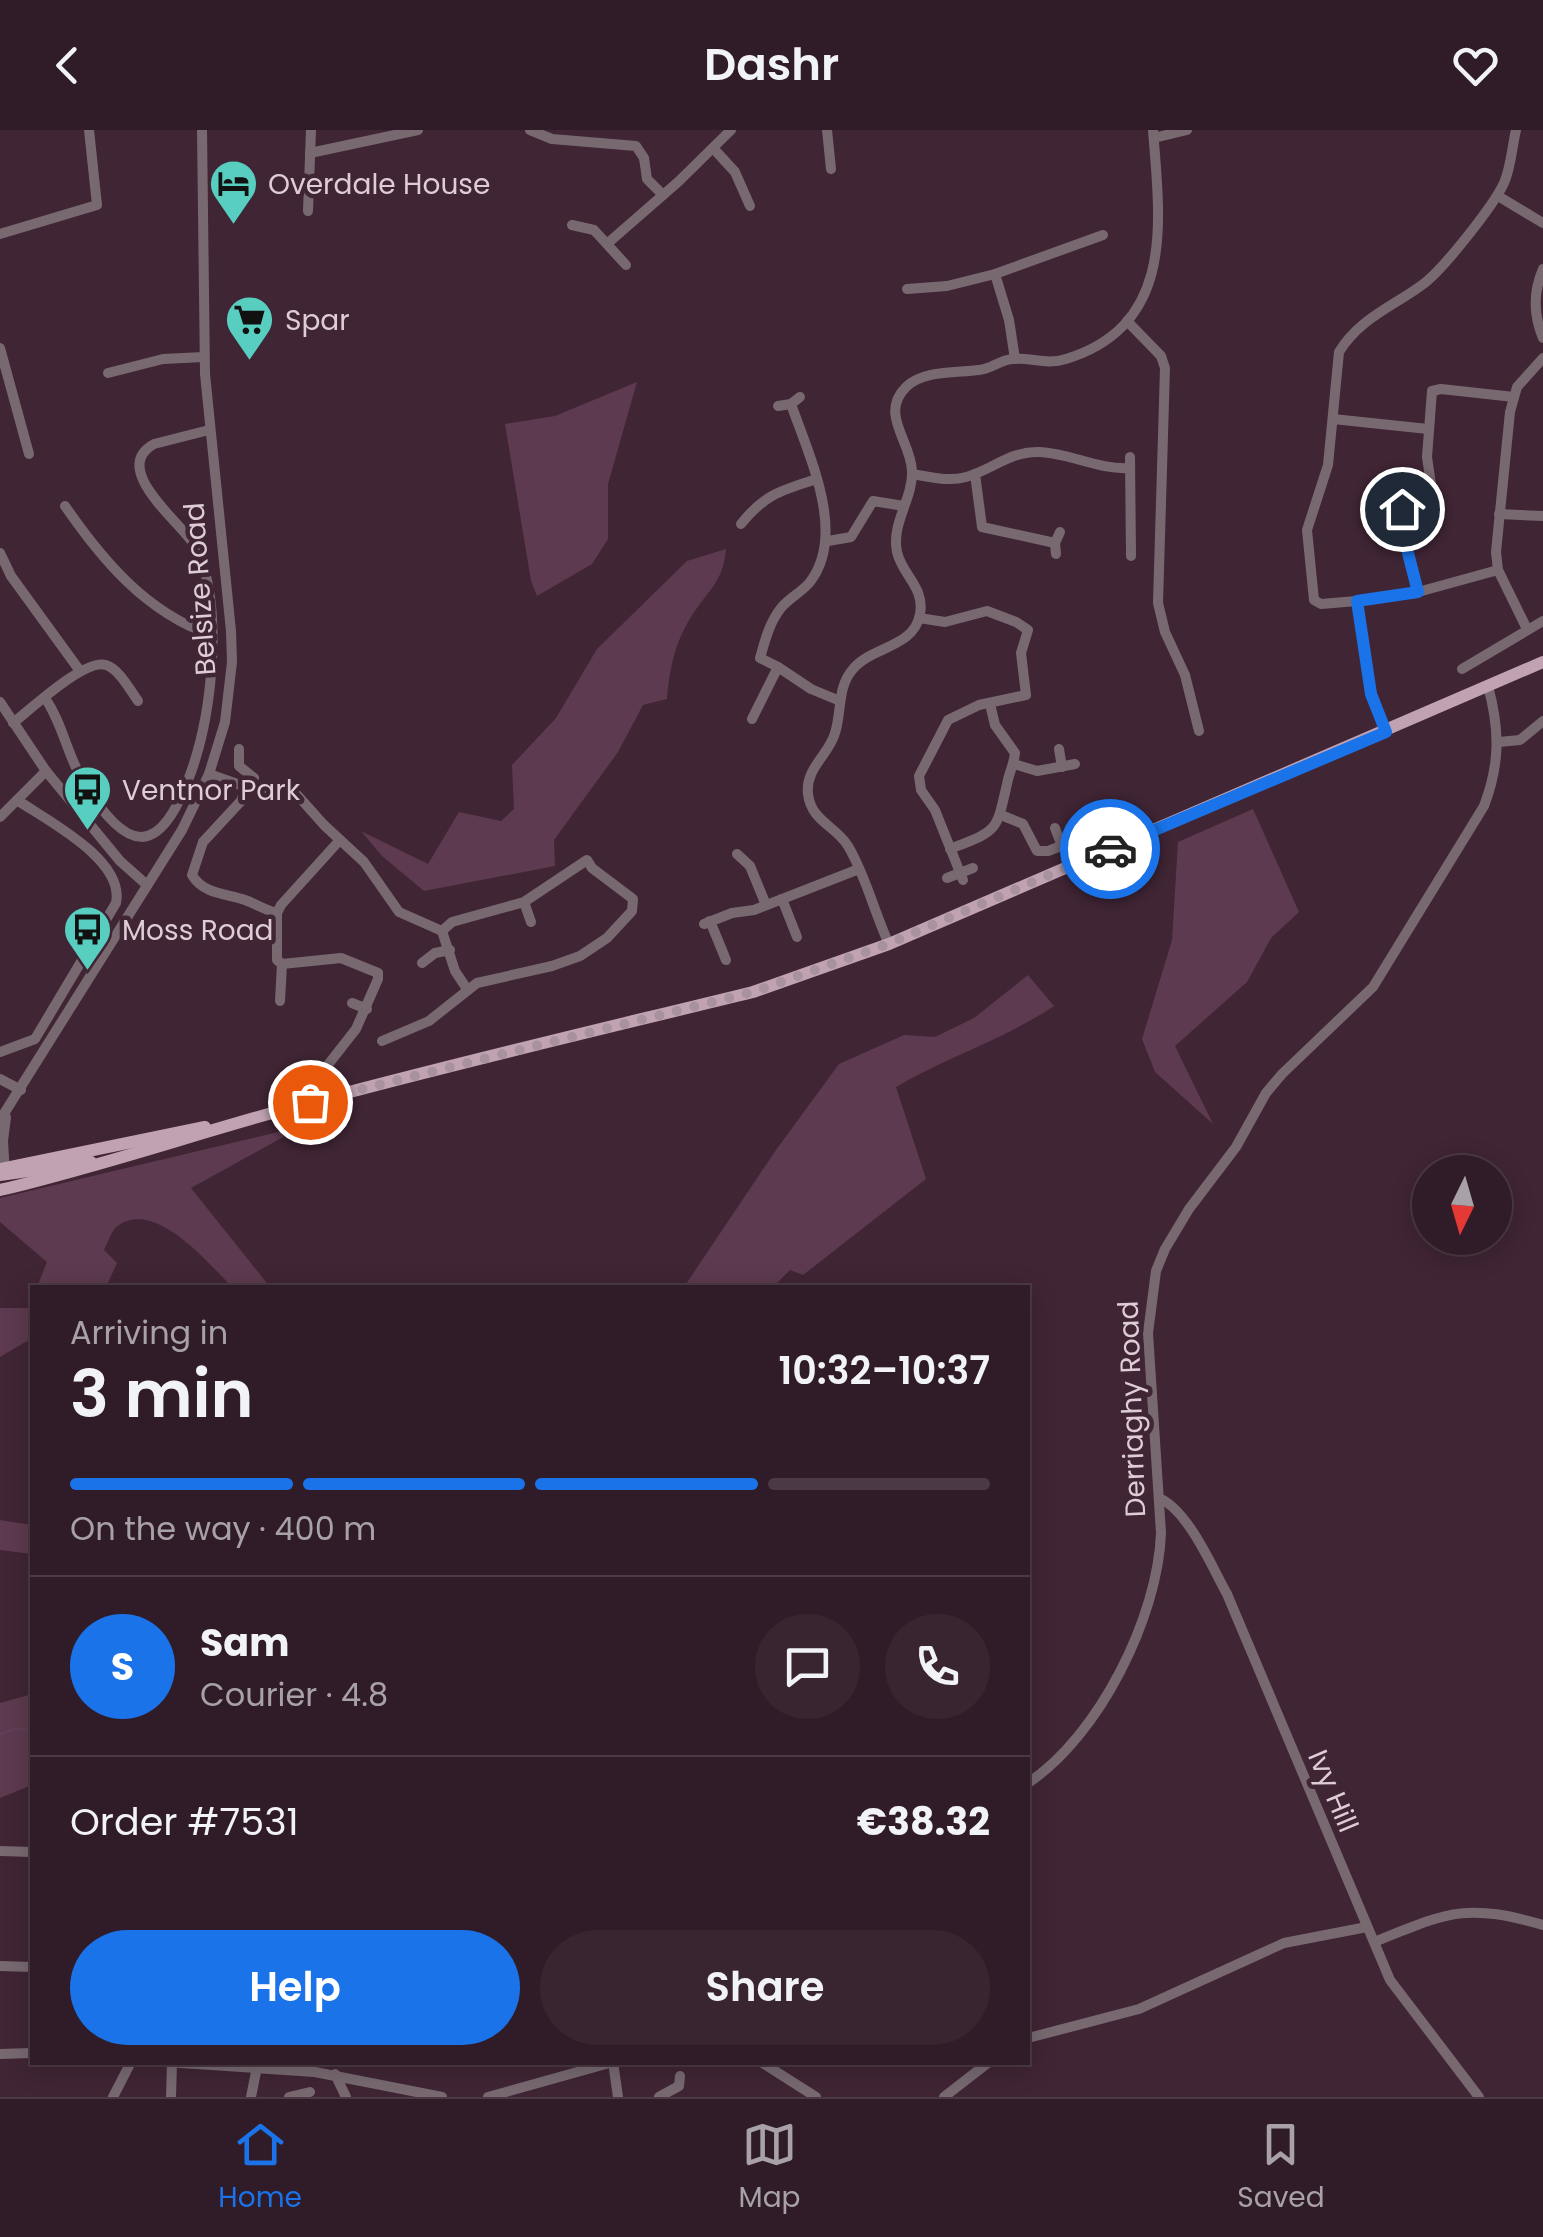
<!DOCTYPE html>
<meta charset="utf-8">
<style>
:root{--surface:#301c28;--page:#382530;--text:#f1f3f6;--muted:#a8a1a8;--line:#4b3a45;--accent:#1a73e8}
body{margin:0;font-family:Poppins,sans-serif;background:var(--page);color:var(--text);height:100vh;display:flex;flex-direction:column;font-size:38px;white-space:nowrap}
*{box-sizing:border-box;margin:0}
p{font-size:32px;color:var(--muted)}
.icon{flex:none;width:55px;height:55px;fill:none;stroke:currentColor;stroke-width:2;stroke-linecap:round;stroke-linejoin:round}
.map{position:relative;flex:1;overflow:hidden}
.details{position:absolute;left:30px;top:1155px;width:1000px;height:780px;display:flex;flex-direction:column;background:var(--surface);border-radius:0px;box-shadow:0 5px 25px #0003,0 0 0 2px var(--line)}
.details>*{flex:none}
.needle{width:65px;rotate:185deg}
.fabs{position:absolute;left:1412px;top:1025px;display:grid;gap:20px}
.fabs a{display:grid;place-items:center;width:100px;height:100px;border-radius:50%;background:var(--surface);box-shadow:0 5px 25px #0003,0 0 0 2px var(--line);font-size:50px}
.pin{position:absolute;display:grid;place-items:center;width:85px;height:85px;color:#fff;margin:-42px;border:5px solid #fff;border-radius:50%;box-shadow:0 2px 10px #0007}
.courier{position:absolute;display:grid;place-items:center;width:100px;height:100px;margin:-50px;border:8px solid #1a73e8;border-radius:50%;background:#fff;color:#222;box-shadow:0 2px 12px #0007}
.head em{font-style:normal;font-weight:600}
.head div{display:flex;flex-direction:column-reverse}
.head{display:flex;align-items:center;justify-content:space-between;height:170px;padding:0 40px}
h1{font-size:65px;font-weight:600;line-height:75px}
.bar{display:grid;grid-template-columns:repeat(4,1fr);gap:15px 10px;align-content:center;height:120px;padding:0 40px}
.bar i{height:12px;border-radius:8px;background:var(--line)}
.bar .on{background:var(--accent)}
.bar p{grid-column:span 4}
.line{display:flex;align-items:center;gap:25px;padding:0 40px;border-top:2px solid var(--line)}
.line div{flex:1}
.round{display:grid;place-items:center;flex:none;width:105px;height:105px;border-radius:52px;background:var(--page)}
.action{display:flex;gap:20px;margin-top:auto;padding:20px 40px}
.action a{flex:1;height:115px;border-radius:60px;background:var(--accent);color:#fff;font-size:40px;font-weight:600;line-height:115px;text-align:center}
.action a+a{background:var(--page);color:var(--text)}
header{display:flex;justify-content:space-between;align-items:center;height:130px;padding:0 40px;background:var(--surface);font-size:45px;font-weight:600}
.menu{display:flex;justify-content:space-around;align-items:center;height:140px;border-top:2px solid var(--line);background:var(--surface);font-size:28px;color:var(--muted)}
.menu a{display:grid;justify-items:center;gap:5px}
.menu .on{color:var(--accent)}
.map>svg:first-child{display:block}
</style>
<header><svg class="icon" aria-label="back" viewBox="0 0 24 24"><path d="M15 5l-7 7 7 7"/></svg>Dashr<svg class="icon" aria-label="heart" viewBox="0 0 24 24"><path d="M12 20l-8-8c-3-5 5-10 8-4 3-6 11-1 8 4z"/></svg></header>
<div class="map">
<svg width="1543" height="1967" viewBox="0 0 1543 1967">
<rect width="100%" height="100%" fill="#402535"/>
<!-- green -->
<g fill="#5d3a4f">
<polygon points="637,252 608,354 608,409 592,434 537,466 531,451 505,294 555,286"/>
<path d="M726,419C723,453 708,460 691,487C675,512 669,540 667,569L643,575L618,622L554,710L555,736L424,761L382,726L361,701L428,734L459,682L501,691L514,679L512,635L556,588L597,519L687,431Z"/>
<polygon points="1253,679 1299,782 1271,808 1247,852 1175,916 1213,994 1155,942 1142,909 1172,810 1178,712"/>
<path d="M1028,845L1054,876C1003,910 948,926 896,957L926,1049L803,1145L790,1140L773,1157H684L776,1020L839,934L904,905L935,907L974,888Z"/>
<path d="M303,996L191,1058L270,1157H232C209,1134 153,1065 115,1098C111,1103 107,1114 104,1120L117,1133L106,1157H37L47,1132L0,1092V1068Z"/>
<polygon points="32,1170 32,1215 27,1211 0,1227 0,1178 29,1178"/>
<polygon points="0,1390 32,1395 32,1424 0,1420"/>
<polygon points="32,1564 32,1655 0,1668 0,1573"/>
</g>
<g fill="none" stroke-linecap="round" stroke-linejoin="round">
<!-- stream -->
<polyline stroke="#613f56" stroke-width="2.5" points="0,1604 15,1599 32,1600"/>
<!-- minor -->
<g stroke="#786971" stroke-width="10">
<polyline points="530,0 552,9 636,16 644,28 647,49 663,65"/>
<polyline points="827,0 831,39"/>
<polyline points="1154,8 1187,0"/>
<polyline points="713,18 735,42 750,76"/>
<polyline points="310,23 418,0"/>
<polyline points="1498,66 1543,93"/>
<polyline points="308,81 311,0"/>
<polyline points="572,95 594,100 626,135"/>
<polyline points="0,104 97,75 89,0"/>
<polyline points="608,113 678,52 731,0"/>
<path d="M1543,139C1533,162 1533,184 1543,208"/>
<polyline points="995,144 1009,190 1015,229"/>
<polyline points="907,159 947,156 995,144 1103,105"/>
<polyline points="1127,191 1161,226 1165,238 1158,473 1165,502 1185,545 1199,601"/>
<polyline points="0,218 29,324"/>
<polyline points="108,243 163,229 204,227"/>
<polyline points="778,276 791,274 800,267"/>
<polyline points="1333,289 1428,299"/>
<polyline points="1130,327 1131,426"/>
<path d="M912,344C930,347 949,352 966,347C992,340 1010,321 1039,322C1070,323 1098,340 1130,338"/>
<polyline points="975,344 982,397 1055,413"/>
<path d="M65,376C103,431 146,482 211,505"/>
<polyline points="1499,384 1543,386"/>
<path d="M741,394C765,364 782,360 817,349"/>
<polyline points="828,411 851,407 873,371 904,376"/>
<polyline points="0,423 11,446 80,541"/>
<polyline points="1056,424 1055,413 1060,402"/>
<polyline points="1418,462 1398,384 1432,361 1427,327 1432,261 1441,259 1514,267"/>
<path d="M1357,471L1321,474L1314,470L1307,400L1328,335L1339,222C1359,189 1392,177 1422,155C1442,141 1494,75 1504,53C1511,37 1512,17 1516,0"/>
<polyline points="919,488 945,492 987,481 1016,492 1028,500 1021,523 1026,565 979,575 948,590 919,646 921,660 935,680 963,750"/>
<polyline points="1527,499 1498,440 1496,422 1510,282 1517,257 1543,228"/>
<path d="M778,537L760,528C765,511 769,493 781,478C789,468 802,462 810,452C847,404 809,326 791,274"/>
<polyline points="1462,539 1543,491"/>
<path d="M45,568C63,594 67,625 83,651C126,723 159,730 190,645C212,585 224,479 197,419C185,395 108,340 154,314L209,300"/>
<polyline points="0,572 46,641 120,731 147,755"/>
<polyline points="752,589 778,537 811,559 840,571"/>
<path d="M13,593C31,579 85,528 106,535C119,539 130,560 138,571"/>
<polyline points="1386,602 1371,565 1357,471 1418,462 1498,440"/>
<polyline points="1499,612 1520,610 1543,591"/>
<polyline points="239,619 239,636 254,648 250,658"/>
<polyline points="1059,619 1062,637"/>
<polyline points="1014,634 1037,641 1075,634"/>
<polyline points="209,644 266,664 291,658 324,695 364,732 399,782 442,801 455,841 467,859"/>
<path d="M246,657L241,671L203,712L192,745C203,764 227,764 245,770C256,774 265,780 277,783"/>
<polyline points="1001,685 1023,694 1037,721 1048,721 1072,712"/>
<polyline points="0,687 46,641"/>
<polyline points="1055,698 1062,716"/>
<path d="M950,719C998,700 996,703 1007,654C1009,643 1014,634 1015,623L995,595L990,574"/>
<polyline points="737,724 750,736 766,775"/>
<polyline points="947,748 973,738"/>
<polyline points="782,769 797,807"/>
<polyline points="524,772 531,792"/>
<polyline points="710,791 726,830"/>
<polyline points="704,794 732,783 754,780 859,739"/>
<path d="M889,814C874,782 866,746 848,716C836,696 811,691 808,664C805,638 829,625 835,603C842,581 837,557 853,539C872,516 914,518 920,484C925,457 902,445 897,422C891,393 913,369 912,341C911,311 879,284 906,257C923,240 956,243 979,240C990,239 996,233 1007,230C1027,225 1044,236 1066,229C1176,195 1160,91 1153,0"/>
<polyline points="422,833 435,823 450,820"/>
<polyline points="280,871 282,834"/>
<polyline points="352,873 367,879"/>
<polyline points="382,911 429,891 477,853 552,836 580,826 607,808 632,781 633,769 592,738 587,730 524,772 452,792 442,801"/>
<path d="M0,922L35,909L116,773C125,730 48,691 17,670"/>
<polyline points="299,947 327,936 356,899 378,849 378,843 341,828 282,834 277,830 277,783 281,775 339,711"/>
<polyline points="0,949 21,960"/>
<polyline points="0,990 182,700 209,644 225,592 232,532 231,501 205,244 202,0"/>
<polyline points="5,1045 3,1011 6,987"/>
<path d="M1159,1368C1188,1380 1212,1437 1227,1464L1390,1850L1479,1967"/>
<path d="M1028,1653C1099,1606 1158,1487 1161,1403L1148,1203L1156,1141L1165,1119L1189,1079L1236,1017L1266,963L1282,944L1373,857L1484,676C1500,634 1500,600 1488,556"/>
<polyline points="0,1721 32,1722"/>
<path d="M1374,1812C1447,1783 1464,1772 1543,1795"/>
<polyline points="0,1836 32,1837"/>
<polyline points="1028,1908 1139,1879 1284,1813 1367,1797"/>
<polyline points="0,1924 32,1923"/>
<polyline points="166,1932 315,1942 442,1967"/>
<polyline points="613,1932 618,1967"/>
<polyline points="761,1932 816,1967"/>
<polyline points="335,1944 346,1967"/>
<polyline points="113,1967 131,1932"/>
<polyline points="171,1967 172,1933"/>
<polyline points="251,1967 257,1937"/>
<polyline points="289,1967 310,1962"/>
<polyline points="488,1967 613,1932"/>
<polyline points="659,1967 679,1956 680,1946"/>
<polyline points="944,1967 989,1932"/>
</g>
<!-- major -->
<g stroke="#c0a2b2" stroke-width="12">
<polyline points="0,1039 205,997"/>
<polyline points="0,1045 91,1032"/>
<path d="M0,1060C102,1036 200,1002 301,975C451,934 602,899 753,862L889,814L1543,532"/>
</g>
</g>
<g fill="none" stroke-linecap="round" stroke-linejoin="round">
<!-- done -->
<polyline stroke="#a7929e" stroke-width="10" stroke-dasharray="0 18" points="310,972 753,862 888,814 1110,719"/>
<!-- route -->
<polyline stroke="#1a73e8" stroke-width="12" points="1110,719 1386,602 1371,564 1357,471 1418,462 1398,384 1402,379"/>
</g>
<!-- icons -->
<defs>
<symbol id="hotel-pin" viewBox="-11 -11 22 30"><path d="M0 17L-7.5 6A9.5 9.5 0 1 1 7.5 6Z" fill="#58cec0" stroke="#402535"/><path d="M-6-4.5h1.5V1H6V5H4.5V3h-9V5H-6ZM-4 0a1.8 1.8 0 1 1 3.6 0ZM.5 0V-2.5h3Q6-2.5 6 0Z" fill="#111"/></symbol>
<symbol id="supermarket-pin" viewBox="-11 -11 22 30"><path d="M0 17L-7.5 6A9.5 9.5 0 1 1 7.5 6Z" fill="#58cec0" stroke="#402535"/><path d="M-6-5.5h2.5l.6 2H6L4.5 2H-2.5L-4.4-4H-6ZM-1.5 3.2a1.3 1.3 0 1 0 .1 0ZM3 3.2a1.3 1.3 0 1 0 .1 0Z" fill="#111"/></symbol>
<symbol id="bus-pin" viewBox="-11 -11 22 30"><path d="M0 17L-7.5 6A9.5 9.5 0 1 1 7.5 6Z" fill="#58cec0" stroke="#402535"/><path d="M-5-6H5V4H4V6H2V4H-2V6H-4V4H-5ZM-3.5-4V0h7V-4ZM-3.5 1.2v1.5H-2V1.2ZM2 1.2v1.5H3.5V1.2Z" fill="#111"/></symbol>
</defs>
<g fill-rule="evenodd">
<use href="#hotel-pin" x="206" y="26" width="55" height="75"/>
<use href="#supermarket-pin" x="222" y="162" width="55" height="75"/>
<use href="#bus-pin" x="60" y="632" width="55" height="75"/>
<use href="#bus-pin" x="60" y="772" width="55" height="75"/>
</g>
<g text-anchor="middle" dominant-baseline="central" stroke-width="9" stroke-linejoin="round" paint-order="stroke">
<!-- poi labels -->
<g font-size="28" fill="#deccd6" stroke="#402535" text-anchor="start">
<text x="268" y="54">Overdale House</text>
<text x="285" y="190">Spar</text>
<text x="122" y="660">Ventnor Park</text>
<text x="122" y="800">Moss Road</text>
</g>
<!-- street labels -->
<g font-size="28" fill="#deccd6" stroke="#402535">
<text transform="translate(200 459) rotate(-94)">Belsize Road</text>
<text transform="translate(1132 1279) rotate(-92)">Derriaghy Road</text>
<text transform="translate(1333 1661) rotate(67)">Ivy Hill</text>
</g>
</g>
</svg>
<div class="fabs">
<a><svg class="needle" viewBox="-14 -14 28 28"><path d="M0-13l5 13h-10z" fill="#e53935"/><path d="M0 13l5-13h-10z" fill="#a8a1a8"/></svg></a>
</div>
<div class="pin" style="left:310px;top:972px;background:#ea580c"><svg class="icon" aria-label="bag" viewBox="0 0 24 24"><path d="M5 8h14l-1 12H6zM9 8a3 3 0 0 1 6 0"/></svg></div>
<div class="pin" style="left:1402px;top:379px;background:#1f2937"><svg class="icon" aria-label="home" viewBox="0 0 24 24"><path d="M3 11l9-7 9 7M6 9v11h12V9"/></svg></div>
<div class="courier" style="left:1110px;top:719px"><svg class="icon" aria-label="car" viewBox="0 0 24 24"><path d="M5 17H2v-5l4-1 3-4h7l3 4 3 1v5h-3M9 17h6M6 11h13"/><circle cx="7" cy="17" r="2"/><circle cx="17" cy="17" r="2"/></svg></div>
<section class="details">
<div class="head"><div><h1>3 min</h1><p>Arriving in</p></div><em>10:32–10:37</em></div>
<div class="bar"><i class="on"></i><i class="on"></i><i class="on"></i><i></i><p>On the way · 400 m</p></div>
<div class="line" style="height:180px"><b class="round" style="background:var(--accent);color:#fff">S</b><div><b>Sam</b><p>Courier · 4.8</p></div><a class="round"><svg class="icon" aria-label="chat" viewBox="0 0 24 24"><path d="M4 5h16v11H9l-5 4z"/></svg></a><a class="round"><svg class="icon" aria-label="phone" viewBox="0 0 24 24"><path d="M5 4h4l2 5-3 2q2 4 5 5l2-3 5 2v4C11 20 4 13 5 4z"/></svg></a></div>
<div class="line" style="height:130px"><div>Order #7531</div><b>€38.32</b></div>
<div class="action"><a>Help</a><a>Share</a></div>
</section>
</div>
<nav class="menu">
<a class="on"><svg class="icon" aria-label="home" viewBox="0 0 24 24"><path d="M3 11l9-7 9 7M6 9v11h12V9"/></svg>Home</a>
<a><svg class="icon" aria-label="map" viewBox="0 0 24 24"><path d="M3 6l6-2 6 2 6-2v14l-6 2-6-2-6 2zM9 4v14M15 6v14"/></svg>Map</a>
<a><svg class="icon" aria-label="saved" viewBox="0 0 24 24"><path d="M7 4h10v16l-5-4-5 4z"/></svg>Saved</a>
</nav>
